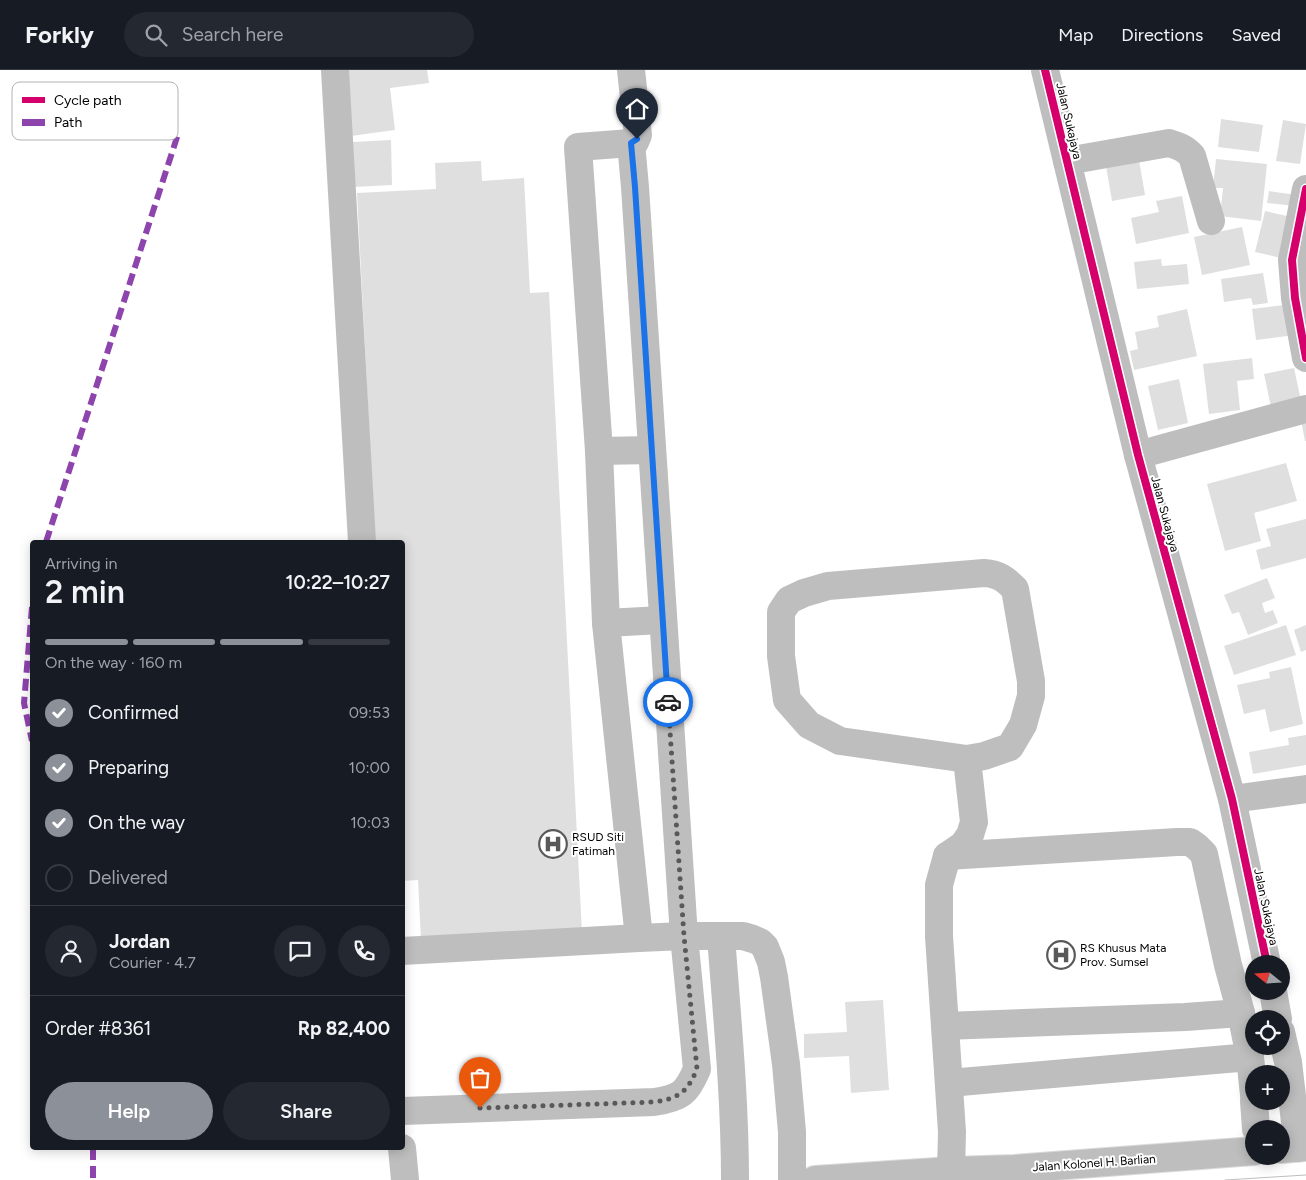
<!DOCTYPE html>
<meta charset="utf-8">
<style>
:root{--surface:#171b24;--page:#242831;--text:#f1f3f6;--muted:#9ea1a6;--line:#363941;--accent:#8c9099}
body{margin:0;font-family:Figtree,sans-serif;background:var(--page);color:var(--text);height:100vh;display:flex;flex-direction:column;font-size:19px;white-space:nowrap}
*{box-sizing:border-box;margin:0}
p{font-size:16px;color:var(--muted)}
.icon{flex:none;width:28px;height:28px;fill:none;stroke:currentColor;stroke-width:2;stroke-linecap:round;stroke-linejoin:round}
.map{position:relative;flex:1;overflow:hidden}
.sheet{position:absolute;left:30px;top:470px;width:375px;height:610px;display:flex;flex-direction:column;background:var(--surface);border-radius:5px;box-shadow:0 2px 12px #0003}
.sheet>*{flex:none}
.needle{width:32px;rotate:288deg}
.controls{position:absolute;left:1245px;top:885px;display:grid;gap:10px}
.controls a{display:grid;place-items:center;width:45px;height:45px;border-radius:50%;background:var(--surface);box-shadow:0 2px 12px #0003;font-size:25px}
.pin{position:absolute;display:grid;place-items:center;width:42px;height:42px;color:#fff;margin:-51px -21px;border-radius:50% 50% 50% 0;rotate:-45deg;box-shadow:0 0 5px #0007}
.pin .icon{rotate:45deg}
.courier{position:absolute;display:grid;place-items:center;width:50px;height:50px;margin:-25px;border:4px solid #1a73e8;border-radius:50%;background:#fff;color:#222;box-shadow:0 1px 6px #0007}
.head em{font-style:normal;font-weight:600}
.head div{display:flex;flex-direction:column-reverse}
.head{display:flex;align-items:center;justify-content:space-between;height:85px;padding:0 15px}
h1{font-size:32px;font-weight:600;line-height:38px}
.bar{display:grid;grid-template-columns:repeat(4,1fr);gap:8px 5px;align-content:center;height:60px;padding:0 15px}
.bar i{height:6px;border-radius:4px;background:var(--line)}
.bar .on{background:var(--accent)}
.bar p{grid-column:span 4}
.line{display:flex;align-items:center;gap:12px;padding:0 15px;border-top:1px solid var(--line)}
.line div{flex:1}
.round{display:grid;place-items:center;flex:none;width:52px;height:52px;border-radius:26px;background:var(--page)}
ol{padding:0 15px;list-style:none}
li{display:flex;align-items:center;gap:15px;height:55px}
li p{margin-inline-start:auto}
li .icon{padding:5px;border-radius:50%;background:var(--accent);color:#fff;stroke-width:4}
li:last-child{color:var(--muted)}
li i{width:28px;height:28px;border:2px solid var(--line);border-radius:50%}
.primary-button{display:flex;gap:10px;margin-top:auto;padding:10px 15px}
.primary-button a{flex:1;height:58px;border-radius:30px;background:var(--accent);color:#fff;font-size:20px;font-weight:600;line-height:58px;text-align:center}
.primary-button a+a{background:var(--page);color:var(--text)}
header{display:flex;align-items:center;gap:30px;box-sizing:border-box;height:70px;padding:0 25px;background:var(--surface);border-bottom:1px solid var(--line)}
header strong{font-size:24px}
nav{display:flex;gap:28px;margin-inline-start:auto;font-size:18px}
.search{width:350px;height:45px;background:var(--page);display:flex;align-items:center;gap:12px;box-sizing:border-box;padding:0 18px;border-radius:28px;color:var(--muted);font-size:19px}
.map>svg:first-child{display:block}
</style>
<header>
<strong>Forkly</strong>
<div class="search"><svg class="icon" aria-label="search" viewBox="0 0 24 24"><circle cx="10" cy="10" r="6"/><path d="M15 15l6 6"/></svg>Search here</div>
<nav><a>Map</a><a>Directions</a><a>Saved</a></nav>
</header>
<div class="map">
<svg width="1306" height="1110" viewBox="0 0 1306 1110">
<rect width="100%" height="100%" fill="#fff"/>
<!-- building -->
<g fill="#dfdfdf">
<polygon points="342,0 427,0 429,13 390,18 395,60 351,66"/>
<polygon points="1221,49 1263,55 1259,82 1218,77"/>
<polygon points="1283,50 1306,54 1300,94 1276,91"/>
<polygon points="391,70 392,115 354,117 353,72"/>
<polygon points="1216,89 1267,94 1261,151 1220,146 1223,118 1213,118"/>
<polygon points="1139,90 1145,125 1112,131 1106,96"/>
<polygon points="481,91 482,111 524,108 530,223 549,222 583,882 422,891 418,810 402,811 402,472 375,472 357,123 436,119 435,93"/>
<polygon points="1269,121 1297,125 1295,136 1267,133"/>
<polygon points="1182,126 1189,163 1136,174 1131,148 1159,142 1156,131"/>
<polygon points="1265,141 1296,148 1286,189 1255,182"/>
<polygon points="1242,157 1250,195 1202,205 1194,167"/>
<polygon points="1161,189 1162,196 1187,194 1189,214 1137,219 1134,192"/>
<polygon points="1263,203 1268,233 1253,235 1251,228 1224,232 1221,209"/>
<polygon points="1291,234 1295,265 1256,270 1252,239"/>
<polygon points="1187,239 1197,286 1134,300 1130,281 1138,279 1135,262 1159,257 1157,246"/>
<polygon points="1252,288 1254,309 1237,311 1240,340 1209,344 1203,294"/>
<polygon points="1294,298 1301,331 1271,337 1264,304"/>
<polygon points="1179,309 1188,353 1158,360 1148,316"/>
<polygon points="1306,349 1306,371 1305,371 1301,350"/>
<polygon points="1286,393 1297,431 1254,443 1261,471 1225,481 1207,414"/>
<polygon points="1306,449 1306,488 1261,500 1256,480 1271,476 1266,459"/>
<polygon points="1267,508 1275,528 1262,533 1265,543 1273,540 1278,553 1248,565 1239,542 1232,544 1224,525"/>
<polygon points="1286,555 1296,585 1234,605 1224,576"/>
<polygon points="1306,555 1306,580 1301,582 1294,560"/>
<polygon points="1291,597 1303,654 1270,662 1265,639 1244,644 1237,615 1270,608 1269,602"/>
<polygon points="1306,665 1306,695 1253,704 1249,682 1289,675 1288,668"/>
<polygon points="883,930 889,1020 851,1023 849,986 804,988 804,964 847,962 845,932"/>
</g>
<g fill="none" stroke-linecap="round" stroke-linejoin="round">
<defs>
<g id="highway">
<polyline points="1281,1079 1306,1077"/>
<polyline points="815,1110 951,1101 1014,1099 1254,1081"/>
</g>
</defs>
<!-- highway casing -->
<use href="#highway" stroke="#dbdbdb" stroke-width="30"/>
<!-- minor -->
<g stroke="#bebebe" stroke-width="28">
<polyline points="335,0 362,472"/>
<polyline points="631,0 638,65 635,72 631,73 578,77 599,381 606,553 639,868 684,866 743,866 753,869 760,872 765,877 771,892 774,907 786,994 792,1062 792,1110"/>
<polyline points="1045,0 1138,385 1232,729 1267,894"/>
<path d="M1067,91L1169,73C1178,76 1185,78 1192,86L1211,151"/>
<polyline points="1306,119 1292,190 1295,228 1306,288"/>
<polyline points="599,381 652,380"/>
<polyline points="1138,385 1306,339"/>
<path d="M984,503C999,504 1005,509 1015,519L1031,611V626L1023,655L1010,677L984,686L967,689L840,671L809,655L787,630L781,586V542L789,530L804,523L828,516Z"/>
<polyline points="606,553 662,550"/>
<polyline points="1232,729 1306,719"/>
<polyline points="947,786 1177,772 1190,772 1197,777 1204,784 1228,895 1241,943 1250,987 1254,1025"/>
<path d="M721,866C727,947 735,1029 735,1110"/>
<polyline points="402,881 639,868"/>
<polyline points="1273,921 1278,949"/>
<polyline points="945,956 1185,947 1241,943"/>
<polyline points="1281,962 1288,992 1298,1078"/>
<polyline points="949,1013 1250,987"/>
<polyline points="1254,1031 1256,1059"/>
<path d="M402,1041L654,1032C681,1028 687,1023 697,999L684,866L635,117L631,73"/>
<polyline points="402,1078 405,1110"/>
<polyline points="951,1101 952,1062 939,866 939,815 947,786 963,775 970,765 974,752 967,689"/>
</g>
<!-- highway -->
<use href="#highway" stroke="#bebebe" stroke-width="28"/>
<!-- tram -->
<polyline stroke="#bebebe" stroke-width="1" points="1225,1110 1306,1105"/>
<!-- quiet -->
<g stroke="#8e44ad" stroke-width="6" stroke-dasharray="12 6" stroke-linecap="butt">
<polyline points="46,472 179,61"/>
<polyline points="32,537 24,633 32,671"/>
<polyline points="93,1078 93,1110"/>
</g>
<defs>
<g id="cycleway">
<polyline points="1045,0 1138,385 1232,729 1267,894"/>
<polyline points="1306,119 1292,190 1295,228 1306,288"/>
</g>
</defs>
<!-- cycleway casing -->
<use href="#cycleway" stroke="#fff" stroke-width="11"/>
<!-- cycleway -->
<use href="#cycleway" stroke="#d6006c" stroke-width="8"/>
</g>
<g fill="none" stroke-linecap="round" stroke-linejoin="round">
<!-- done -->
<path stroke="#595959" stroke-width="5" stroke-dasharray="0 9" d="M480,1038L654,1032C680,1028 687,1022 697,999L684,866L668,632"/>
<!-- route -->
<polyline stroke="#1a73e8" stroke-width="6" points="637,69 631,73 635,117 668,632"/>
</g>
<!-- icons -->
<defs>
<symbol id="hospital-ring" viewBox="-11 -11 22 22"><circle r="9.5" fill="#fff" stroke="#595959" stroke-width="1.5"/><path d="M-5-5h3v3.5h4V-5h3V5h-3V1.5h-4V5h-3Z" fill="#595959"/></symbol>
</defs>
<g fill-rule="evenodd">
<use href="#hospital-ring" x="537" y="758" width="32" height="32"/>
<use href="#hospital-ring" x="1045" y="869" width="32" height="32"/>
</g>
<g text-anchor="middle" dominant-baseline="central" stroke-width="4" stroke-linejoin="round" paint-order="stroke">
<!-- street labels -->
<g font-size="12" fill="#000" stroke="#fff">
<text transform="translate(1069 51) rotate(77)">Jalan Sukajaya</text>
<text transform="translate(1165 444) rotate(75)">Jalan Sukajaya</text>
<text transform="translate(1266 837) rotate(78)">Jalan Sukajaya</text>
<text transform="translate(1094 1093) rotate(-4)">Jalan Kolonel H. Barlian</text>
</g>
<!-- poi labels -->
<g font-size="12" fill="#000" stroke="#fff" text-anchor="start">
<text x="572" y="767">RSUD Siti<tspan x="572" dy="14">Fatimah</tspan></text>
<text x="1080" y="878">RS Khusus Mata<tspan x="1080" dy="14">Prov. Sumsel</tspan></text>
</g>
</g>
<!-- legend -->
<rect x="12" y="12" width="166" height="58" rx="8" fill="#fff" stroke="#b2b2b2" stroke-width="1"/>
<rect x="22" y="27" width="23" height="6" fill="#d6006c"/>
<rect x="22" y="49" width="23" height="7" fill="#8e44ad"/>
<g font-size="14" fill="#000">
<text x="54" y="35">Cycle path</text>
<text x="54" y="57">Path</text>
</g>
</svg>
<div class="controls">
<a><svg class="needle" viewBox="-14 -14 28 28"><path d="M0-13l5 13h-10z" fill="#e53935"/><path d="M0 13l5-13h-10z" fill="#9ea1a6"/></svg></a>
<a><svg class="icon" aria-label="locate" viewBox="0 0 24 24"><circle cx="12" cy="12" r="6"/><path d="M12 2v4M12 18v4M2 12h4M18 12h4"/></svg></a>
<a>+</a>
<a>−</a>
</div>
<div class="pin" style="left:480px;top:1038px;background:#ea580c"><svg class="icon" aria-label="bag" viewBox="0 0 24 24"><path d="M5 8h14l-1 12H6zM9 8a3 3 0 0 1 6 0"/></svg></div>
<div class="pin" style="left:637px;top:69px;background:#1f2937"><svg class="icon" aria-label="home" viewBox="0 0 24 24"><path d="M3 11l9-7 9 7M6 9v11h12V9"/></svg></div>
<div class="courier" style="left:668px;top:632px"><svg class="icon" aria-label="car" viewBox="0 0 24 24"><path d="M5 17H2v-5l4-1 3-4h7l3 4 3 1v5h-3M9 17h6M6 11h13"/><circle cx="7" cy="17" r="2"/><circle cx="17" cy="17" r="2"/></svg></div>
<section class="sheet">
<div class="head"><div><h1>2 min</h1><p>Arriving in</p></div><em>10:22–10:27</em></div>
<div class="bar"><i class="on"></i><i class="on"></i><i class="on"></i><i></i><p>On the way · 160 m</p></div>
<ol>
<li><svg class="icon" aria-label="check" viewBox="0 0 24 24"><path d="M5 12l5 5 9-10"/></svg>Confirmed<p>09:53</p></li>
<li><svg class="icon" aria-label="check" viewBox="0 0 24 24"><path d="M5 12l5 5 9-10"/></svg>Preparing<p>10:00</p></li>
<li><svg class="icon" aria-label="check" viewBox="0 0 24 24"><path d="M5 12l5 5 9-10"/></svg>On the way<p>10:03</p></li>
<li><i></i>Delivered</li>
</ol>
<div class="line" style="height:90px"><a class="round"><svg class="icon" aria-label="person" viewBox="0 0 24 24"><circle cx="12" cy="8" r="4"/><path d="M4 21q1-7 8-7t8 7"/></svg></a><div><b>Jordan</b><p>Courier · 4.7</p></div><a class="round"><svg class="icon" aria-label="chat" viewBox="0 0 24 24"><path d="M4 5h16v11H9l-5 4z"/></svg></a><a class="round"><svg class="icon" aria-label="phone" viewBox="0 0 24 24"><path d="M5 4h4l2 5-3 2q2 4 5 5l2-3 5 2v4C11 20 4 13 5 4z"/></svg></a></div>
<div class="line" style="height:65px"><div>Order #8361</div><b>Rp 82,400</b></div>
<div class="primary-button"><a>Help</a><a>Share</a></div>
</section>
</div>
